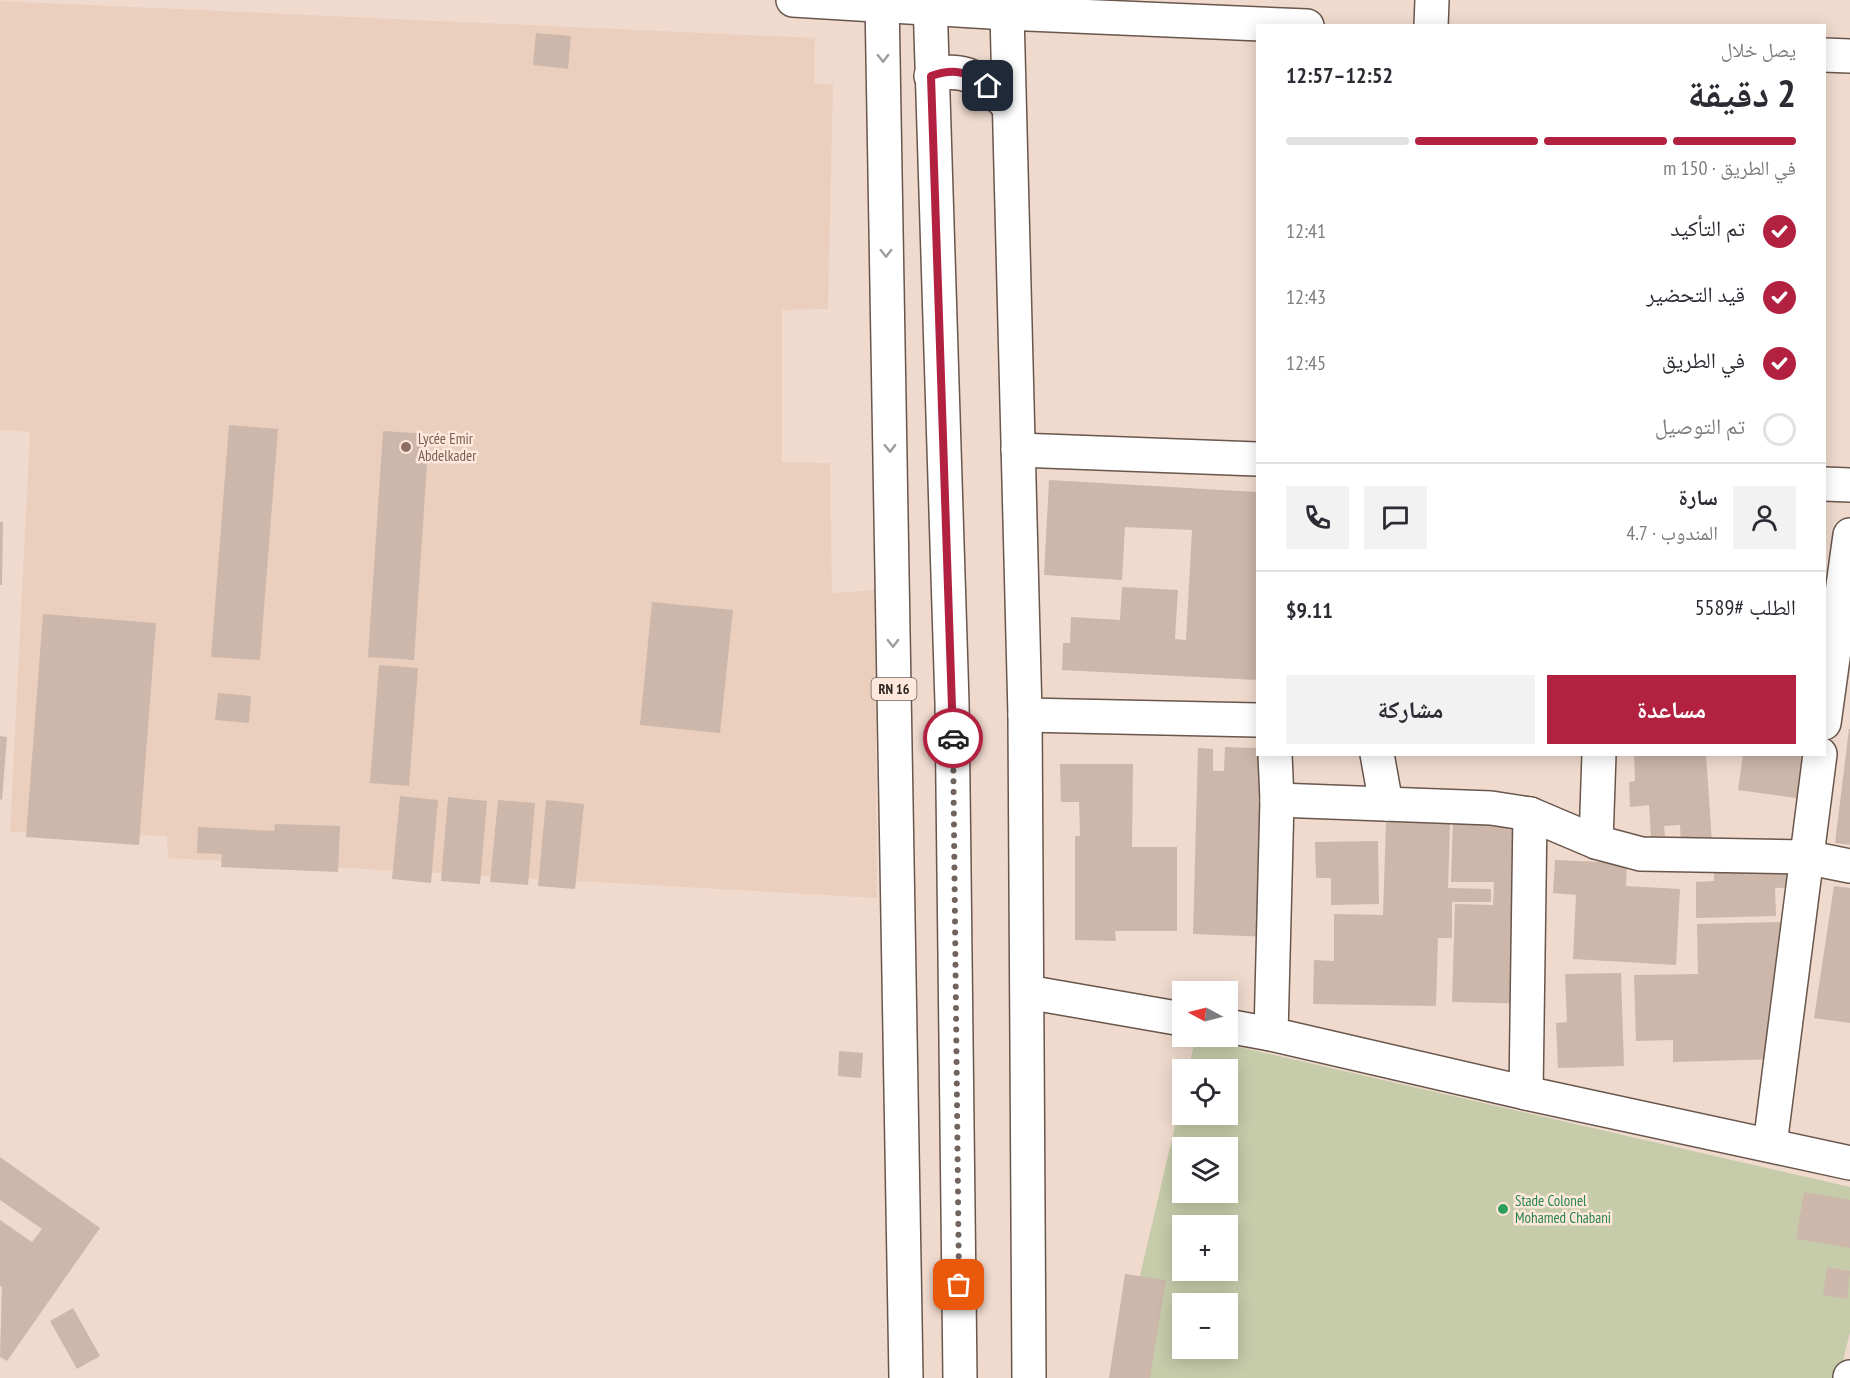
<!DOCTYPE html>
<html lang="ar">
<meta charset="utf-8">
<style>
:root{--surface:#fff;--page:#f2f2f3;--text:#2b2b33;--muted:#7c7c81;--line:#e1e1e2;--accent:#b32141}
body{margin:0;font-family:"PT Sans Narrow","Noto Naskh Arabic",sans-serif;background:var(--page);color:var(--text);direction:rtl;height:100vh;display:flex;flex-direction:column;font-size:22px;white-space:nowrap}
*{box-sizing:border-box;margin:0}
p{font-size:20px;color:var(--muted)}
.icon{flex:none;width:33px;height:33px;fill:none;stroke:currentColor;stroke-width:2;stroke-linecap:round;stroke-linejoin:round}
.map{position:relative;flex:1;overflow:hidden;direction:ltr}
.details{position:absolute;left:1256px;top:24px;width:570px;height:732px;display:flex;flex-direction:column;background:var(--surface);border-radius:0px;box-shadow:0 3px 15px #0003;direction:rtl}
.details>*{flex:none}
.needle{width:39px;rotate:277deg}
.fabs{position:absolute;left:1172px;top:981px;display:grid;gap:12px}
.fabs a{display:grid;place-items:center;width:66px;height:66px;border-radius:0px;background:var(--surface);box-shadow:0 3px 15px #0003;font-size:30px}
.pin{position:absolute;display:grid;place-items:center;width:51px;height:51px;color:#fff;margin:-26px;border-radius:12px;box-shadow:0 3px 9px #0006}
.courier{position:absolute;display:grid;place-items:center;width:60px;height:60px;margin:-30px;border:4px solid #b32141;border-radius:50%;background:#fff;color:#222;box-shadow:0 2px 8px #0007}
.summary em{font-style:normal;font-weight:700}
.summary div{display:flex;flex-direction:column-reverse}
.summary{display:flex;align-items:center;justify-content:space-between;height:102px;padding:0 30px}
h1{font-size:39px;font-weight:700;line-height:45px}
.bar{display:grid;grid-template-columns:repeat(4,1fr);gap:9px 6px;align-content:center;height:72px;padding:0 30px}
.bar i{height:8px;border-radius:4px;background:var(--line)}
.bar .on{background:var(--accent)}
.bar p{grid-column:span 4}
.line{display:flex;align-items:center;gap:15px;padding:0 30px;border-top:2px solid var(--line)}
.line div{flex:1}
.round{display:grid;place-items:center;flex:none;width:63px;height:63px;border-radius:0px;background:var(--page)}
ol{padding:0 30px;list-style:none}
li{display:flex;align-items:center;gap:18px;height:66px}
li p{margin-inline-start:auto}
li .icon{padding:6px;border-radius:50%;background:var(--accent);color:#fff;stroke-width:4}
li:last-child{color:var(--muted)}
li i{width:33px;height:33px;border:3px solid var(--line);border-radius:50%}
.primary-button{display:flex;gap:12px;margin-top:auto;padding:12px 30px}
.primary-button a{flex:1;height:69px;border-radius:0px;background:var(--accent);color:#fff;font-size:24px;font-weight:700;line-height:69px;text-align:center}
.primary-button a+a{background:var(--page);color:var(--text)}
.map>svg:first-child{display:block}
</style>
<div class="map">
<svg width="1850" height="1378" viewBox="0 0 1850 1378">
<rect width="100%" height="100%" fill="#f0dace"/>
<!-- built -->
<polygon fill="#ebcfbe" points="0,1 815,38 814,83 833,85 828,309 782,310 782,462 830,463 832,593 875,590 877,898 168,858 167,836 10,832 30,432 0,430"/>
<!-- green -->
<path fill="#c6ccaa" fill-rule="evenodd" d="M1196,1037L1850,1187V1332L1839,1378H1116L1182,1096V1114H1227V1070L1188,1069ZM1182,1148H1227V1192H1182ZM1182,1226H1227V1270H1182ZM1182,1304H1227V1348H1182Z"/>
<!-- building -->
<g fill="#ccb7aa">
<polygon points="536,33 571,36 568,69 533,65"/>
<polygon points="229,425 278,429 260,660 211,657"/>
<polygon points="383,431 429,434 414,660 368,657"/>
<polygon points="1049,480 1257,492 1257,680 1062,670 1063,643 1070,643 1071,617 1120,620 1122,587 1178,590 1175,639 1186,640 1192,530 1125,527 1122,580 1044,575"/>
<polygon points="0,522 3,522 2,585 0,585"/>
<polygon points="652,602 733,610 720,733 640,725"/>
<polygon points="43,614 156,623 139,845 26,837"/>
<polygon points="379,665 418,668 409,786 370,783"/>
<polygon points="218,693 251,696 249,723 215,720"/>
<polygon points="1849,729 1850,729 1850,845 1835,843"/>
<polygon points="0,736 7,737 2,800 0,799"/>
<polygon points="1225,747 1257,748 1257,754 1274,754 1272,937 1193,934 1198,748 1213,749 1213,771 1224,771"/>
<polygon points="1634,754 1706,754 1712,842 1681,844 1680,825 1664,826 1665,836 1651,837 1649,805 1630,807 1629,782 1635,781"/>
<polygon points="1743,754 1825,754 1818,801 1738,790"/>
<polygon points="1060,764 1133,764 1132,847 1177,847 1177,931 1115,931 1116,941 1075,940 1075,836 1080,836 1079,802 1061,802"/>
<polygon points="400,796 438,800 431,883 392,879"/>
<polygon points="448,797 487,801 480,884 441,881"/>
<polygon points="498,800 535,803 528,885 490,882"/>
<polygon points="546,800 584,804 575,889 538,886"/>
<polygon points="1453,818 1538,820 1534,1004 1452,1002 1455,904 1493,905 1494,882 1451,882"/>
<polygon points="1386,822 1450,824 1448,888 1491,889 1491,902 1452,902 1452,938 1438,938 1436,1006 1313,1004 1314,960 1334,961 1334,914 1383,915"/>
<polygon points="275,824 340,826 338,872 221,867 222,854 197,853 198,827 274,831"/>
<polygon points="1378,841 1379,904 1331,905 1331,878 1316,878 1315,842"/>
<polygon points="1555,860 1627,863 1626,886 1680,889 1676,965 1573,959 1576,895 1553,893"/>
<polygon points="1804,860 1804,887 1775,888 1776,916 1696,918 1696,882 1714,881 1714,863"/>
<polygon points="1834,886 1850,888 1850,1023 1814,1018"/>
<polygon points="1781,922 1783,1059 1673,1062 1673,1040 1636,1041 1634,975 1698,974 1697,924"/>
<polygon points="1621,973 1624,1066 1558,1068 1556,1023 1567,1022 1565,974"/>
<polygon points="839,1051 863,1053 861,1078 838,1076"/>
<polygon points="1187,1063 1204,1065 1203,1070 1187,1070"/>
<polygon points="0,1157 100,1228 7,1361 0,1357 2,1287 0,1286 0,1220 32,1242 42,1229 0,1200"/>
<polygon points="1804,1192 1850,1200 1850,1248 1796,1239"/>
<polygon points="1827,1267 1850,1271 1847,1299 1823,1295"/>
<polygon points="1125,1274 1166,1280 1150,1378 1109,1378"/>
<polygon points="73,1308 100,1356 77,1369 50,1321"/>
</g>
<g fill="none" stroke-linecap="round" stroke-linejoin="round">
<defs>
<g id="minor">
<polyline points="793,0 1007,13 1307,26"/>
<polyline points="1007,13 1025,715 1029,1378"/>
<polyline points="1431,26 1432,0"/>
<polyline points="1824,55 1850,56"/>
<polyline points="1018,450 1257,459"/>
<polyline points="1824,484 1850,485"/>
<polyline points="1025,715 1257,720"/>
<polyline points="1824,723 1850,535"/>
<polyline points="1377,754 1386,804"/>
<polyline points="1277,800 1491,808 1530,814"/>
<polyline points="1596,842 1599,754"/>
<polyline points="1027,992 1182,1019"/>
<polyline points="1227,1026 1271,1034 1526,1093 1850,1163"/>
<polyline points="1271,1034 1277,800 1275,754"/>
<polyline points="1526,1093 1530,814 1596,842 1641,854 1805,857 1850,866"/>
<polyline points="1770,1145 1820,754"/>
<polyline points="1850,1378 1850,1377"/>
</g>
<g id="major">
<polyline points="882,0 906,1378"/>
<polyline points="930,0 952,703 960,1378"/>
<path d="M931,76C967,64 985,83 1009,106"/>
</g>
</defs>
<!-- minor casing -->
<use href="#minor" stroke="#69564c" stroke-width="36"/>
<!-- major casing -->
<use href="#major" stroke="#69564c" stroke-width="36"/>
<!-- minor -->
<use href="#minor" stroke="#fff" stroke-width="33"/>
<!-- major -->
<use href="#major" stroke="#fff" stroke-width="33"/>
</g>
<!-- one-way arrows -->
<defs><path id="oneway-chevron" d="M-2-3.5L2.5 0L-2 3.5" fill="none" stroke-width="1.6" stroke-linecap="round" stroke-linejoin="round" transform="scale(1.5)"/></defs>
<g stroke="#a09d9b">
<use href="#oneway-chevron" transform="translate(883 58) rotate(89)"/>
<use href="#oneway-chevron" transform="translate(886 253) rotate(89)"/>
<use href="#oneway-chevron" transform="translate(890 448) rotate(89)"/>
<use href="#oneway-chevron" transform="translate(893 643) rotate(89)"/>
</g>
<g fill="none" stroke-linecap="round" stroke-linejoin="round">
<!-- done -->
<polyline stroke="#71645d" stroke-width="6" stroke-dasharray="0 10.8" points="953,738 959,1285"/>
<!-- route -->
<path stroke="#b32141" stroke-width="8" d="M953,738L931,76C957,67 966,73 988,86"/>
</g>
<!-- markers -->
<circle fill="#8d6e63" stroke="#fee7db" stroke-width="2" cx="406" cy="447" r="6"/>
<circle fill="#2e9e5b" stroke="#fee7db" stroke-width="2" cx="1503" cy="1209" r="6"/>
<g text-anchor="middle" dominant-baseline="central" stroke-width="5" stroke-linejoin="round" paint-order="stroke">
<!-- shield labels -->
<rect fill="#fee7db" stroke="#6c5f58" stroke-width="1.5" x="871.5" y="678" width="45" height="22" rx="4.5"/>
<g font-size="14" font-weight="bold" fill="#2d2520">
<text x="894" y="689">RN 16</text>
</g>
<!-- education labels -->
<g font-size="15" fill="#785e54" stroke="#fee7db" text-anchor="start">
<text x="418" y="438">Lycée Emir<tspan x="418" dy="17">Abdelkader</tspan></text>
</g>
<!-- leisure labels -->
<g font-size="15" fill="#27864d" stroke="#fee7db" text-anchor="start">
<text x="1515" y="1200">Stade Colonel<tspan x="1515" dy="17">Mohamed Chabani</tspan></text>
</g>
</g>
</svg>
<div class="fabs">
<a><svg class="needle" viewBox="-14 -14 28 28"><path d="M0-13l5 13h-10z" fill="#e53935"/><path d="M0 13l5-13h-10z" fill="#7c7c81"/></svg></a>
<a><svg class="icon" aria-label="locate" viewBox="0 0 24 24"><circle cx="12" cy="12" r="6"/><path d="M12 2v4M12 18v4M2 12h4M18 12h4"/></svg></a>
<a><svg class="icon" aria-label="layers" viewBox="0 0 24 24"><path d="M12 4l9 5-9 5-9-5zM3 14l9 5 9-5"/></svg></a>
<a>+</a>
<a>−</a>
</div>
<div class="pin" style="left:959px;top:1285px;background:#ea580c"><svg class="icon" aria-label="bag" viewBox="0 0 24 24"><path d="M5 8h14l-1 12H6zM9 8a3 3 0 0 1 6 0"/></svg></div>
<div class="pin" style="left:988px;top:86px;background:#1f2937"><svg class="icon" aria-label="home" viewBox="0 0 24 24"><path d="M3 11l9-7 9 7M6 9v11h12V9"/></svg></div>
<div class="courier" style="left:953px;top:738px"><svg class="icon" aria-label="car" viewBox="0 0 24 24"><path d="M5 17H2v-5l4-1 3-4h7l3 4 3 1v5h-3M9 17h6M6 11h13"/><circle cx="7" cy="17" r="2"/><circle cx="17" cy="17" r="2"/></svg></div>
<section class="details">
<div class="summary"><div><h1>2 دقيقة</h1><p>يصل خلال</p></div><em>12:52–12:57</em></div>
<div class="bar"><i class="on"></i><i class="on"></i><i class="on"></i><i></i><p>في الطريق · 150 m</p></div>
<ol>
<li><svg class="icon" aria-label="check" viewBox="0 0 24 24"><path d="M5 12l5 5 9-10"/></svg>تم التأكيد<p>12:41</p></li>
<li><svg class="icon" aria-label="check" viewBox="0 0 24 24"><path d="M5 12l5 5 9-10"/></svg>قيد التحضير<p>12:43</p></li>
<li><svg class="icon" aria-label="check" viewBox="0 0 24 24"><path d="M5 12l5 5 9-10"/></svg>في الطريق<p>12:45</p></li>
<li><i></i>تم التوصيل</li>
</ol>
<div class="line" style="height:108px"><a class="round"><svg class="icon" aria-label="person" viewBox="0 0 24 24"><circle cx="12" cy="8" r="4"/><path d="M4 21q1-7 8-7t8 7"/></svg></a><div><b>سارة</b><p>المندوب · 4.7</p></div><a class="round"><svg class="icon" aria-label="chat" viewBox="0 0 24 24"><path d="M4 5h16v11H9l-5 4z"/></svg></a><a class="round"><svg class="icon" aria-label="phone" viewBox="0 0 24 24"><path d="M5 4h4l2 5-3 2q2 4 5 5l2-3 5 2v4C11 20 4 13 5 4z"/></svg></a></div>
<div class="line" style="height:78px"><div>الطلب #5589</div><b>$9.11</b></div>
<div class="primary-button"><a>مساعدة</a><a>مشاركة</a></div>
</section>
</div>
